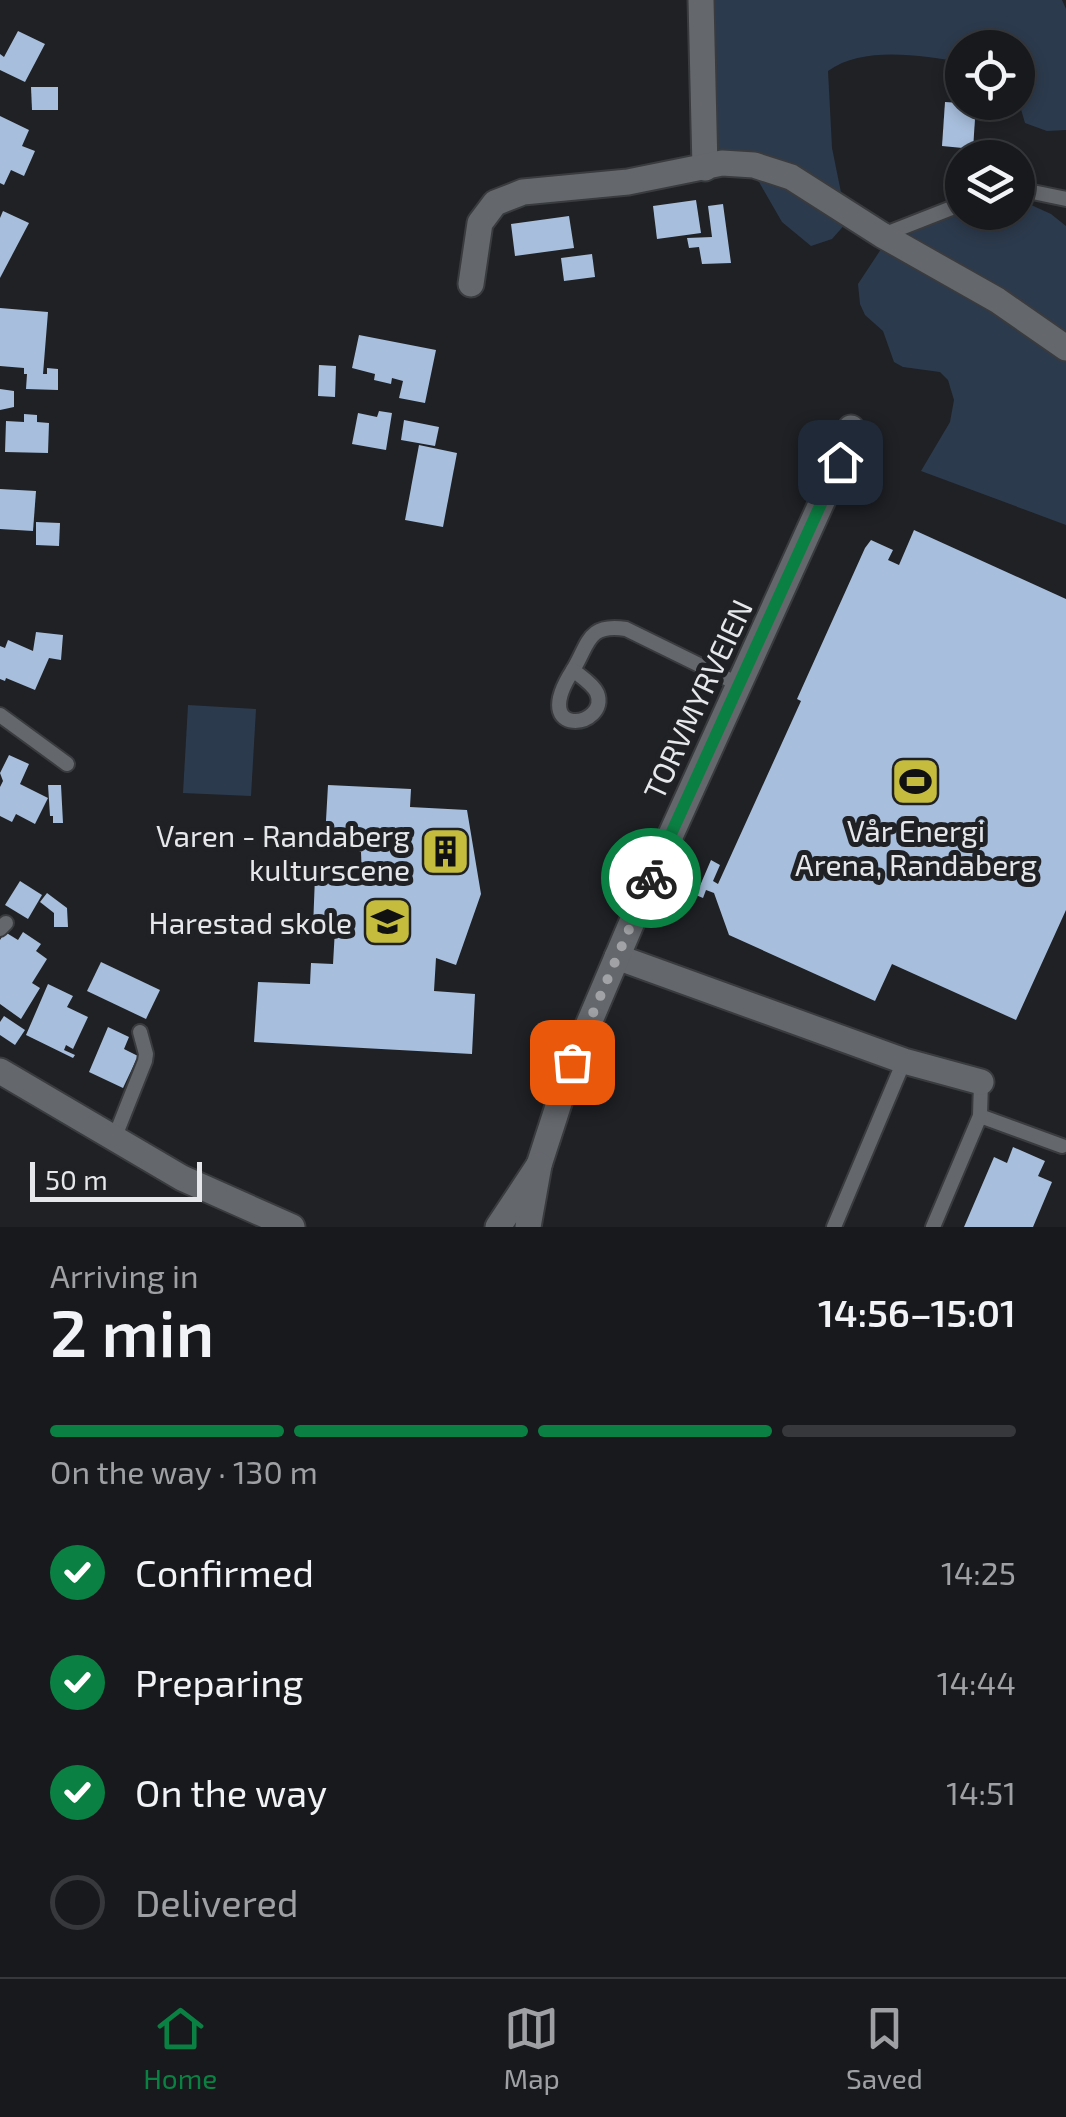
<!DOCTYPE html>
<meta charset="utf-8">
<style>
:root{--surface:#17191c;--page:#202225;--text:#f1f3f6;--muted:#9ea0a3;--line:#36383b;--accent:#0b8043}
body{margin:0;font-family:"Exo 2",sans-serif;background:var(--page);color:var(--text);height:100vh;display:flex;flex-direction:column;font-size:38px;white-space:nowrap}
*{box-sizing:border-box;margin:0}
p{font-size:32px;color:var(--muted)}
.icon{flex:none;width:55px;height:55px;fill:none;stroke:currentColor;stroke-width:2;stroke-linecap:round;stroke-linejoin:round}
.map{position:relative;height:1227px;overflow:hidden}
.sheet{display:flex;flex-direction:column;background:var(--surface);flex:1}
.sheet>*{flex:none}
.fabs{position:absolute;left:945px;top:30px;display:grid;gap:20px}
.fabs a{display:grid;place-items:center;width:90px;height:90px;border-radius:50%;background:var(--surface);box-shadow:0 5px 15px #0003,0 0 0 2px var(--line);font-size:50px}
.scale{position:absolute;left:30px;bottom:25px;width:172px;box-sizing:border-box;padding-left:10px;border:5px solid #e5e7ea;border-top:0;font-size:28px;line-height:35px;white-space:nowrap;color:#e5e7ea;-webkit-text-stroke:8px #1f2125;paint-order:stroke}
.pin{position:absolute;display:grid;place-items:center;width:85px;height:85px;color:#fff;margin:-42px;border-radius:20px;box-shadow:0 5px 15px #0006}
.courier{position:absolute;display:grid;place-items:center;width:100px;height:100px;margin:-50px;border:8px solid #0b8043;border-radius:50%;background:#fff;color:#222;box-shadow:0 2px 12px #0007}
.summary em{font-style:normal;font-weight:600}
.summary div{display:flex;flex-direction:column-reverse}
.summary{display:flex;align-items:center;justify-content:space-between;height:170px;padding:0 50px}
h1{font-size:65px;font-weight:600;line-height:75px}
.bar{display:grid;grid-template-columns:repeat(4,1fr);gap:15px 10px;align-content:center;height:120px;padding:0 50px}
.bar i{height:12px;border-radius:8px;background:var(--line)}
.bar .active{background:var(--accent)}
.bar p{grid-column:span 4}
ol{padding:0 50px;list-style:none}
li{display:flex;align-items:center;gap:30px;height:110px}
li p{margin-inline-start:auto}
li .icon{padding:10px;border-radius:50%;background:var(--accent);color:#fff;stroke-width:4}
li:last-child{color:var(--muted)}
li i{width:55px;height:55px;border:5px solid var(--line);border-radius:50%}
.tab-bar{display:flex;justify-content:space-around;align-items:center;height:140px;border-top:2px solid var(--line);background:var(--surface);font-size:28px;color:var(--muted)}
.tab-bar a{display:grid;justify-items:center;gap:5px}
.tab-bar .active{color:var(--accent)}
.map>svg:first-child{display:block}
</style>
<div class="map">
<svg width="1066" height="1227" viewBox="0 0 1066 1227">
<rect width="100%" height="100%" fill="#1f2125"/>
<!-- green -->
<g fill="#2c3a4d">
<path d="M697,0H1062L1066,9V130L1047,131L1025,123L1018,99V48H962V62C922,56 864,45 828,71L832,148L847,222L832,239L811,246L782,222L759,182L733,158L696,144Z"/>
<polygon points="1018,199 1051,214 1066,226 1066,525 921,471 950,422 954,400 948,380 940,372 903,367 894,362 883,331 865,315 860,304 858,284 889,237 962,205 962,212 1018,212"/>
<polygon points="188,705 256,709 251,796 183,793"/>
</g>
<!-- building -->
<g fill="#a7bedc">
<polygon points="18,31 45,44 25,82 0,70 0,54 4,57"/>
<polygon points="31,87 58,87 58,110 32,110"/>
<polygon points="945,102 976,104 973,149 942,146"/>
<polygon points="985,102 1010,102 1010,109 985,108"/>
<polygon points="0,116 29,130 22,146 35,151 24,176 11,170 4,185 0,183"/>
<polygon points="696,200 701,233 657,239 653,206"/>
<polygon points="723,204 731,263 702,264 699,247 689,248 687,238 712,237 708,206"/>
<polygon points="3,211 29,223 0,278 0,218"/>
<polygon points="569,216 574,248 515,256 511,224"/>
<polygon points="592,254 595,277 564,281 561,258"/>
<polygon points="0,308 48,312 43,374 47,374 47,368 58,369 58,390 26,389 27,374 24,374 24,368 0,366"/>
<polygon points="359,335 436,350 425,403 399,398 403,381 392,378 391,384 374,380 375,374 352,368"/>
<polygon points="319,365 336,366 335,397 318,396"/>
<polygon points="0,389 14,391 14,407 0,410"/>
<polygon points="379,411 392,413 386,450 352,444 358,413 377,417"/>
<polygon points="24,414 37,415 37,422 49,423 48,453 5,452 6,421 24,422"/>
<polygon points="404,420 439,427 435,446 401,440"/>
<polygon points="419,445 457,453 443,527 405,520"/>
<polygon points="0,489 36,491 33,531 0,529"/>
<polygon points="36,522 60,523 59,546 36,545"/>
<polygon points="914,530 1066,599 1066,910 1016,1020 892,964 875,1001 729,935 714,893 706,890 703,898 696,895 711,860 720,865 713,881 718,884 801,701 797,699 865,548 871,540 893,550 888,560 899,565"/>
<polygon points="36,632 63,635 61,660 49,658 35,690 6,678 5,681 0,679 0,646 5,648 8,640 33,651"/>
<polygon points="9,755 29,764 20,784 48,798 35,824 16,814 12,822 0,816 0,787 3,781 0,773"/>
<polygon points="48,785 61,785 63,823 53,823 53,816 50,816"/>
<polygon points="328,785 411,789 410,807 467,810 481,894 456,965 436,958 434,991 475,994 472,1054 254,1042 258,982 310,984 311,963 333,964 335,929 313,928 315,876 362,878 361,852 325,838"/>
<polygon points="20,881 42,895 28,919 5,905"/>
<polygon points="47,893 67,908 68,927 54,927 54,913 40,902"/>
<polygon points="5,932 18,940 23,932 41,944 36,951 47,959 32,983 40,988 21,1019 0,1004 0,940"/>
<polygon points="101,962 160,990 146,1019 87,991"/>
<polygon points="48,984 73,996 67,1007 88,1017 73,1049 66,1045 64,1050 75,1055 73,1058 26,1035"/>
<polygon points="4,1016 25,1030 15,1045 0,1035 0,1022"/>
<polygon points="108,1027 129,1037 124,1049 138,1056 123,1088 89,1072"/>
<polygon points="1013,1147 1045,1161 1038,1176 1052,1182 1033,1227 964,1227 994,1157 1007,1163"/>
</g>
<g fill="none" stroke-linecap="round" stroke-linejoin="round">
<defs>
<g id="lane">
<polyline points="1018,189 1066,199"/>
<polyline points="883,235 962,204"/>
<path d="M573,670C589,644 587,623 626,629L740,685"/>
<path d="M573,670C580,676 593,684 597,693C611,727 527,741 573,670Z"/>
<polyline points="0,715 67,764"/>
<polyline points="0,929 6,923"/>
<polyline points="980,1116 1062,1146"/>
<polyline points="114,1139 145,1061 146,1054 140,1032"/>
<polyline points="834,1227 904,1061"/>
<polyline points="933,1227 980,1116 981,1082"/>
</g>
<g id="street">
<polyline points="701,0 705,168"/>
<polyline points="471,284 480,223 495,203 523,192 628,182 722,163 754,165 791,177 882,235 997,300 1066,348"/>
<polyline points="617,957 904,1061 981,1082"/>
<polyline points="539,1165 572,1063 643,896 840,462 851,428"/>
<polyline points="498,1227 539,1165 528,1227"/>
</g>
<polyline id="secondary" points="0,1071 182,1178 292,1227"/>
</defs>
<!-- lane casing -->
<use href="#lane" stroke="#393b3e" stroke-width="18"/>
<!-- street casing -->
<use href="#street" stroke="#393b3e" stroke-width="29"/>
<!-- secondary casing -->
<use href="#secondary" stroke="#393b3e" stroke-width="29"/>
<!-- lane -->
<use href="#lane" stroke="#64676c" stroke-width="14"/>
<!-- street -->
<use href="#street" stroke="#64676c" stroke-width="25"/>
<!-- secondary -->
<use href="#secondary" stroke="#64676c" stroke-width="25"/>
</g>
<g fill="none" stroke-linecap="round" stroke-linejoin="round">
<!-- done -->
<polyline stroke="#a0a2a5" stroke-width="10" stroke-dasharray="0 18" points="572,1062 651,878"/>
<!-- route -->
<polyline stroke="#0b8043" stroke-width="12" points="651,878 840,462"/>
</g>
<!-- icons -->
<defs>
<symbol id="stadium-square" viewBox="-11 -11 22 22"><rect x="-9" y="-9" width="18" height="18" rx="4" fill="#c5bc3d" stroke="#1f2125"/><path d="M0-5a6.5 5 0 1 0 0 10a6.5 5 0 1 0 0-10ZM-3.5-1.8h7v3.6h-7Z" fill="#111"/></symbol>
<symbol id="building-square" viewBox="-11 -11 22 22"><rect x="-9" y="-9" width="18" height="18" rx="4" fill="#c5bc3d" stroke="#1f2125"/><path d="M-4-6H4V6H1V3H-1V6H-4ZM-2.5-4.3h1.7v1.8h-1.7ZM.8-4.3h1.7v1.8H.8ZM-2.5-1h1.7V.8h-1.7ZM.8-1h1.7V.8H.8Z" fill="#111"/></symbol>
<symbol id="school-square" viewBox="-11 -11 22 22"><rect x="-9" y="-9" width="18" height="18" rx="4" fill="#c5bc3d" stroke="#1f2125"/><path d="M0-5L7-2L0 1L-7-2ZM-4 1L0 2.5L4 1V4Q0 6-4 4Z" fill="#111"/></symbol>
</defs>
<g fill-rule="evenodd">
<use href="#stadium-square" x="888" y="754" width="55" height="55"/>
<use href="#building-square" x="418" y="824" width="55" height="55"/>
<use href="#school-square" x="360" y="894" width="55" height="55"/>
</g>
<g text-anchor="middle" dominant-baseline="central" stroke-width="10" stroke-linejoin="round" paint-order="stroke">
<!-- street labels -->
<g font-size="30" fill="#e5e7ea" stroke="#1f2125">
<text transform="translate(697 699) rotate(-65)">TORVMYRVEIEN</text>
</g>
<!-- poi labels -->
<g font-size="30" fill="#e5e7ea" stroke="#1f2125" text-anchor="end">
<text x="916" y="830" text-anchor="middle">Vår Energi<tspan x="916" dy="34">Arena, Randaberg</tspan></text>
<text x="410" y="835">Varen - Randaberg<tspan x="410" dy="34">kulturscene</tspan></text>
<text x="352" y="922">Harestad skole</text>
</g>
</g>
</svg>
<div class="fabs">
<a><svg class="icon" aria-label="locate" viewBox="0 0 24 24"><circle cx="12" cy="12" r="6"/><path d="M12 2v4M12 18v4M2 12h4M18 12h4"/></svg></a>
<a><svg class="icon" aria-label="layers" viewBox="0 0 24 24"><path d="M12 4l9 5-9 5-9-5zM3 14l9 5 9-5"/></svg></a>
</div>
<div class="scale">50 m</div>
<div class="pin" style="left:572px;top:1062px;background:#ea580c"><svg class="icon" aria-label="bag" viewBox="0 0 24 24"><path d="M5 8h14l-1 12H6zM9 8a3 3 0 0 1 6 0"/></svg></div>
<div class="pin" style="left:840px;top:462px;background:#1f2937"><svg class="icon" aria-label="home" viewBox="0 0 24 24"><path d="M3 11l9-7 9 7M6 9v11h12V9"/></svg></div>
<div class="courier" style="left:651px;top:878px"><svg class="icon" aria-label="bike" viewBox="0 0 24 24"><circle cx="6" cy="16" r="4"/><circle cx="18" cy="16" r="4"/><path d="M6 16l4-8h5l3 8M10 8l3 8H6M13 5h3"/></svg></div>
</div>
<section class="sheet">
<div class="summary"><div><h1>2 min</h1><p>Arriving in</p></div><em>14:56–15:01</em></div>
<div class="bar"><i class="active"></i><i class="active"></i><i class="active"></i><i></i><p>On the way · 130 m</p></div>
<ol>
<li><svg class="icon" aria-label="check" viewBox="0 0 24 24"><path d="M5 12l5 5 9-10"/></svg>Confirmed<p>14:25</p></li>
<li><svg class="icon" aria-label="check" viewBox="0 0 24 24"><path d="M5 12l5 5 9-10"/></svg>Preparing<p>14:44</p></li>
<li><svg class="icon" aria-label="check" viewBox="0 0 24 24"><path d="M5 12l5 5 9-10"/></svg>On the way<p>14:51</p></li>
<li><i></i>Delivered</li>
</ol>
</section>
<nav class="tab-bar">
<a class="active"><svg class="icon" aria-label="home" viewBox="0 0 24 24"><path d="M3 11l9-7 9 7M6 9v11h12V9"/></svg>Home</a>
<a><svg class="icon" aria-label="map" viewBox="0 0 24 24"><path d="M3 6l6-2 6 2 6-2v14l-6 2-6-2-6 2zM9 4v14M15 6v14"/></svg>Map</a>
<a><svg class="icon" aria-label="saved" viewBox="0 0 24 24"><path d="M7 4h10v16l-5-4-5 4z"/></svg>Saved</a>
</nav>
